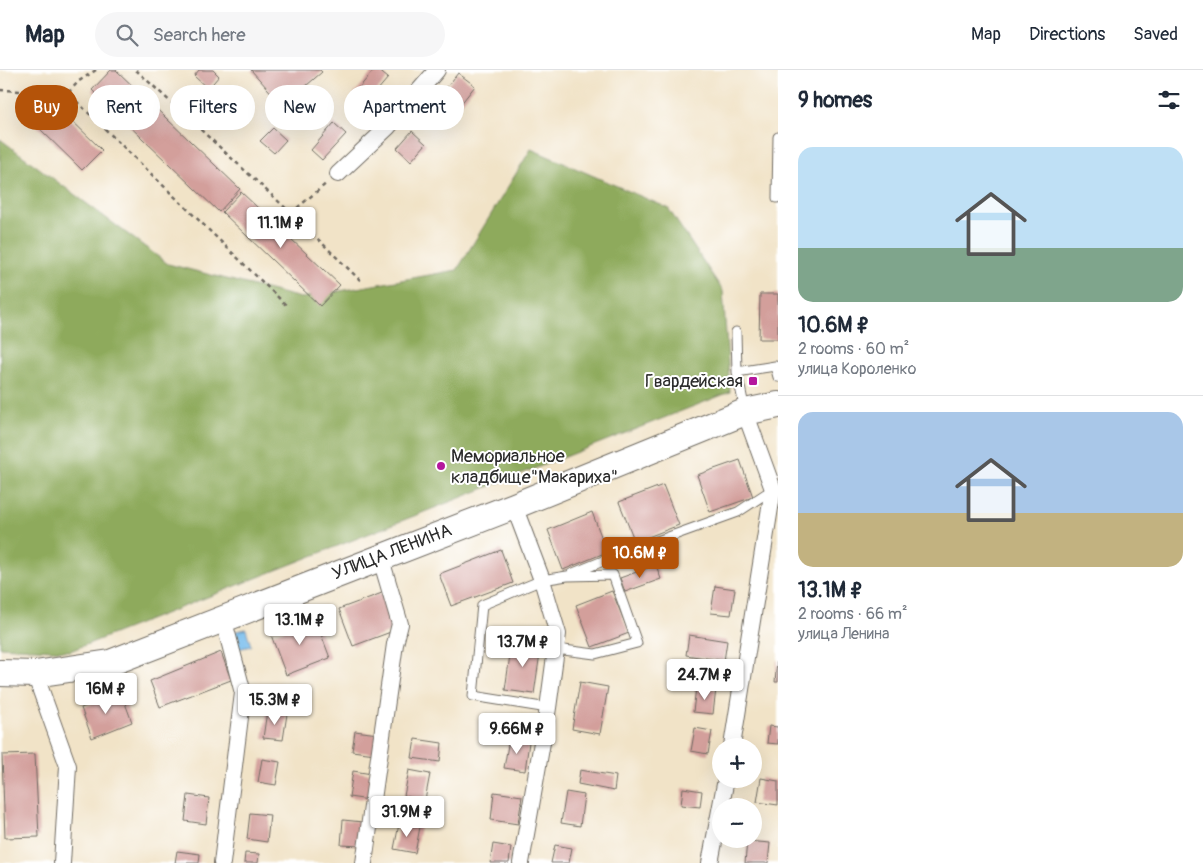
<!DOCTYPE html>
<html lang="en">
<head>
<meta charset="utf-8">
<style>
	body { margin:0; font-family:Pangolin,sans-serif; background:#f6f6f7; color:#1f2937; height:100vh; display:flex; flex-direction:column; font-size:19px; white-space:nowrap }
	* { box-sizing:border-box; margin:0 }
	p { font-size:16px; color:#747a83 }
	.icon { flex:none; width:28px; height:28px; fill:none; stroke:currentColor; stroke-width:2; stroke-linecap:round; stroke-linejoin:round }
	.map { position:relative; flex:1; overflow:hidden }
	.sheet { display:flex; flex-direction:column; background:#fff; width:425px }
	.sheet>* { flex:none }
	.top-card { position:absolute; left:15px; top:15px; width:475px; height:45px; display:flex; gap:10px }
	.buttons { position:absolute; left:712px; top:668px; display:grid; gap:10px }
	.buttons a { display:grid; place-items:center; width:50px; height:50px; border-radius:50%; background:#fff; box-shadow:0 5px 20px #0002; font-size:25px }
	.price { position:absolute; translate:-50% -42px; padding:0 11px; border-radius:5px; background:#fff; color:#222; font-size:16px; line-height:32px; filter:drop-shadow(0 1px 2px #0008) }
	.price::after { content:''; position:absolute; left:50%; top:30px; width:15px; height:11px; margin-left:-8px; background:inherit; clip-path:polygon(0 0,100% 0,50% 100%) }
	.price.on { background:#b45309; color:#fff }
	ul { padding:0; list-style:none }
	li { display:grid; align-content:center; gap:10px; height:265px; padding:0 20px }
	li+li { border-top:1px solid #e0e1e3 }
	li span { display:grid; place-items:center; height:155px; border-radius:15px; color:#555 }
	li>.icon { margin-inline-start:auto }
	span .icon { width:90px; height:90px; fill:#fffc; stroke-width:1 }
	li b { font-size:21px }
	h2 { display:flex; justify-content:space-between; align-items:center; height:60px; padding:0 20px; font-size:21px }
	.tag { padding:0 18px; border-radius:22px; background:#fff; box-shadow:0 5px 20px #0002; font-size:18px; line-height:45px }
	.tag.on { background:#b45309; color:#fff }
	header { display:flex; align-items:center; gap:30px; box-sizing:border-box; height:70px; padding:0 25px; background:#fff; border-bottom:1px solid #e0e1e3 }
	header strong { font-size:24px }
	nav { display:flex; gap:28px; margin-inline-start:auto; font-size:18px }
	.search { width:350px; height:45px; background:#f6f6f7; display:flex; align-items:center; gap:12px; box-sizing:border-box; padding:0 18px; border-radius:28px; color:#747a83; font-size:19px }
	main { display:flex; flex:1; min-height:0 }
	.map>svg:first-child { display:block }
	.forest { fill:#8eaa5c; stroke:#5c6a44 }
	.water { fill:#74bbec; stroke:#50738c }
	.building { fill:#d39f9b }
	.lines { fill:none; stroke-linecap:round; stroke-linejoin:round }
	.lane-casing { stroke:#706b62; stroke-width:11 }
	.street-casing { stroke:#706b62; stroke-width:18 }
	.primary-casing { stroke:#706b62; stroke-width:28 }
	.path { stroke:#706b62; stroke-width:2.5; stroke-dasharray:4 4; stroke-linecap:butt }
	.lane { stroke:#fff; stroke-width:9 }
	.street { stroke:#fff; stroke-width:16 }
	.primary { stroke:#fff; stroke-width:26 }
	.poi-dot { fill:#b5179e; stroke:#fff; stroke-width:2 }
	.labels { text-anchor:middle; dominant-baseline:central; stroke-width:4; stroke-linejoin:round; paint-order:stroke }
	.poi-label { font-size:18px; fill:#2b2b2b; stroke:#fff; text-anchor:end }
	.street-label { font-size:18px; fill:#2b2b2b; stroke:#fff }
</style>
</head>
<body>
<header>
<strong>Map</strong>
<div class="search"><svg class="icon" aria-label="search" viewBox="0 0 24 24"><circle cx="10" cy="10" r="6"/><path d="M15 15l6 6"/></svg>Search here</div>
<nav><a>Map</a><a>Directions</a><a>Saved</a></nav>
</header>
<main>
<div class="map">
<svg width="778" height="793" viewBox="0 0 778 793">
	<rect width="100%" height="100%" fill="#fff"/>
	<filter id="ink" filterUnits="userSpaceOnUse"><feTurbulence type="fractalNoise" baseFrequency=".02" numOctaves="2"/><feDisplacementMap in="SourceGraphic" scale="10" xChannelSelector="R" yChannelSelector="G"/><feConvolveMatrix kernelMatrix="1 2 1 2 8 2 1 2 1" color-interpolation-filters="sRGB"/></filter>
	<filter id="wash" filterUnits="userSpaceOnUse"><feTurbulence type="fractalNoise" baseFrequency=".0096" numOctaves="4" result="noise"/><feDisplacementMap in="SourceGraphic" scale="20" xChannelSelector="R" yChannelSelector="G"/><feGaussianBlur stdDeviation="1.12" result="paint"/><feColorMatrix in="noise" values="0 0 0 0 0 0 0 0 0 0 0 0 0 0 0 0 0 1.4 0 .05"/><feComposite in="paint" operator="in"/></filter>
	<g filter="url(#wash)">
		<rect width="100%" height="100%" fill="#f1e3c7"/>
		<path class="forest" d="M0 69 168 194 301 228 457 200 531 79 668 138 723 221 730 322 70 581 0 577Z"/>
		<path class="water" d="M246 559 251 576 238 579 233 562Z"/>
		<g id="blocks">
			<path class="building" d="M111 0H116L240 119 219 142 92 20Z
				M199 0H213L219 6 208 19 194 6Z
				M251 0H320L322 2 283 36Z
				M374 0H378L388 8 365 35 353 25Z
				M458 3 475 16 456 40 443 30 449 23 445 20Z
				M57 36 102 80 82 100 37 56Z
				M334 53 346 64 322 90 311 80Z
				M273 58 286 70 274 83 260 71Z
				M412 61 426 74 411 91 397 78Z
				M241 122 340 215 320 236 222 142Z
				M760 224H778V269H759Z
				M740 390 753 427 710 442 697 405Z
				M663 415 679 455 635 472 619 432Z
				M592 442 607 482 563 500 548 460Z
				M501 480 513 513 451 536 439 504Z
				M656 495 661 509 625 522 620 508Z
				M715 516 735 519 731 545 711 543Z
				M612 521 629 563 592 577 576 535Z
				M382 523 396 560 353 576 339 539Z
				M315 548 330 588 286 605 271 565Z
				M689 565 727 571 724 591 686 585Z
				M512 571 541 576 534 624 505 620Z
				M221 582 231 610 160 637 150 611Z
				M777 591H778V612H775Z
				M580 612 608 617 600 664 572 659Z
				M696 617 716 619 713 644 693 642Z
				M121 622 132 652 92 668 81 638Z
				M267 641 287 644 283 670 263 668Z
				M769 656 778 657V674L767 673Z
				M695 658 712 661 708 684 691 681Z
				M355 661 378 664 375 684 352 681Z
				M415 669 442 673 440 692 412 688Z
				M509 669 529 672 525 701 504 698Z
				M35 684 39 767 5 768 2 685Z
				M262 689 280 692 276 715 258 712Z
				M409 700 430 704 425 730 404 726Z
				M580 700 616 706 614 721 578 714Z
				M353 701 372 704 369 730 349 727Z
				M761 708 778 711V735L757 732Z
				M683 718 702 721 700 737 681 735Z
				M494 722 522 726 518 754 491 750Z
				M566 722 584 725 580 756 561 753Z
				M188 725 209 728 206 754 185 751Z
				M250 743 270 745 267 772 247 769Z
				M343 750 363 752 361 776 341 775Z
				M399 754 420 757 415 783 394 779Z
				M747 771 770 773 768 793H745Z
				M493 774 511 777 509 793H490Z
				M555 775 572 778 569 793H551Z
				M177 781 200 784 199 793H175Z
				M245 783 259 784 258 793H244Z"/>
		</g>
	</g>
	<g filter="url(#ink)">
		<use href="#blocks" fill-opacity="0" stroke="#706b62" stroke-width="1"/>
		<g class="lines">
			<g class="lane-casing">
				<path id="lane" d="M777 128 778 67
					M736 262 737 302 745 341
					M737 302 775 296 778 307
					M571 504 613 487 738 442 773 419
					M548 638 473 626 482 535 542 510 567 506 613 505 637 573 595 584 556 579"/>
			</g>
			<g class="street-casing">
				<path id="street" d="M338 104 387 58 437 0
					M514 436 542 510 558 564 548 638 521 793
					M35 604 68 696 62 793
					M732 676 773 419 745 342
					M222 793 243 623 223 548
					M364 793 395 574 400 554 380 486
					M710 793 726 709"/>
			</g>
			<g class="primary-casing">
				<path id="primary" d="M0 603 35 604 110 593 514 436 745 342 778 335"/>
			</g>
			<path class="path" d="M96 0 79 11 68 23 286 235
				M136 0 291 143 361 211
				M0 20 68 23
				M291 143 327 113"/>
			<use href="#lane" class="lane"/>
			<use href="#street" class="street"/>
			<use href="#primary" class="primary"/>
		</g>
	</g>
	<g class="poi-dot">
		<rect x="748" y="306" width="10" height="10" rx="2.5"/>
		<circle cx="441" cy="396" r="5"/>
	</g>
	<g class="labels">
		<g class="poi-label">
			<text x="743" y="311">Гвардейская</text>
			<text x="451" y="386" text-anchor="start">Мемориальное<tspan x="451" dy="21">кладбище"Макариха"</tspan></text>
		</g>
		<g class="street-label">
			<text transform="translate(392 482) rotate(-21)">УЛИЦА ЛЕНИНА</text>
		</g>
	</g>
</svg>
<div class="buttons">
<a>+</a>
<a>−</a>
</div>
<b class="price" style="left:281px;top:179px">11.1M ₽</b>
<b class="price on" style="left:640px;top:509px">10.6M ₽</b>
<b class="price" style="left:300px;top:576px">13.1M ₽</b>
<b class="price" style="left:523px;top:598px">13.7M ₽</b>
<b class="price" style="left:705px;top:631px">24.7M ₽</b>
<b class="price" style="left:106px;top:645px">16M ₽</b>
<b class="price" style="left:275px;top:656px">15.3M ₽</b>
<b class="price" style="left:517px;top:685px">9.66M ₽</b>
<b class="price" style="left:407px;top:768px">31.9M ₽</b>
<div class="top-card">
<a class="tag on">Buy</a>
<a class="tag">Rent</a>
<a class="tag">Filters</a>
<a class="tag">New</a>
<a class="tag">Apartment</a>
</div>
</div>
<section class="sheet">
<h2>9 homes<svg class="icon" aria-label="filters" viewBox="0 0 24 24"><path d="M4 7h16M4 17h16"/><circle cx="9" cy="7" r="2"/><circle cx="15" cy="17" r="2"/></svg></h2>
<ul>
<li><span style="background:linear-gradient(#bfe0f5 65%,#7fa58c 0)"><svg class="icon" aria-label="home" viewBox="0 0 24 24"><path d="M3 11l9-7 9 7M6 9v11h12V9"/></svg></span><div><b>10.6M ₽</b><p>2 rooms · 60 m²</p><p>улица Короленко</p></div></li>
<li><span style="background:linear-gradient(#a9c7e8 65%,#c2b280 0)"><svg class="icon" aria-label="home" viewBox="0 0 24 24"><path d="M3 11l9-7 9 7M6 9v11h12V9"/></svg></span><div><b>13.1M ₽</b><p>2 rooms · 66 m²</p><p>улица Ленина</p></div></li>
</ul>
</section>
</main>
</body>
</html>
